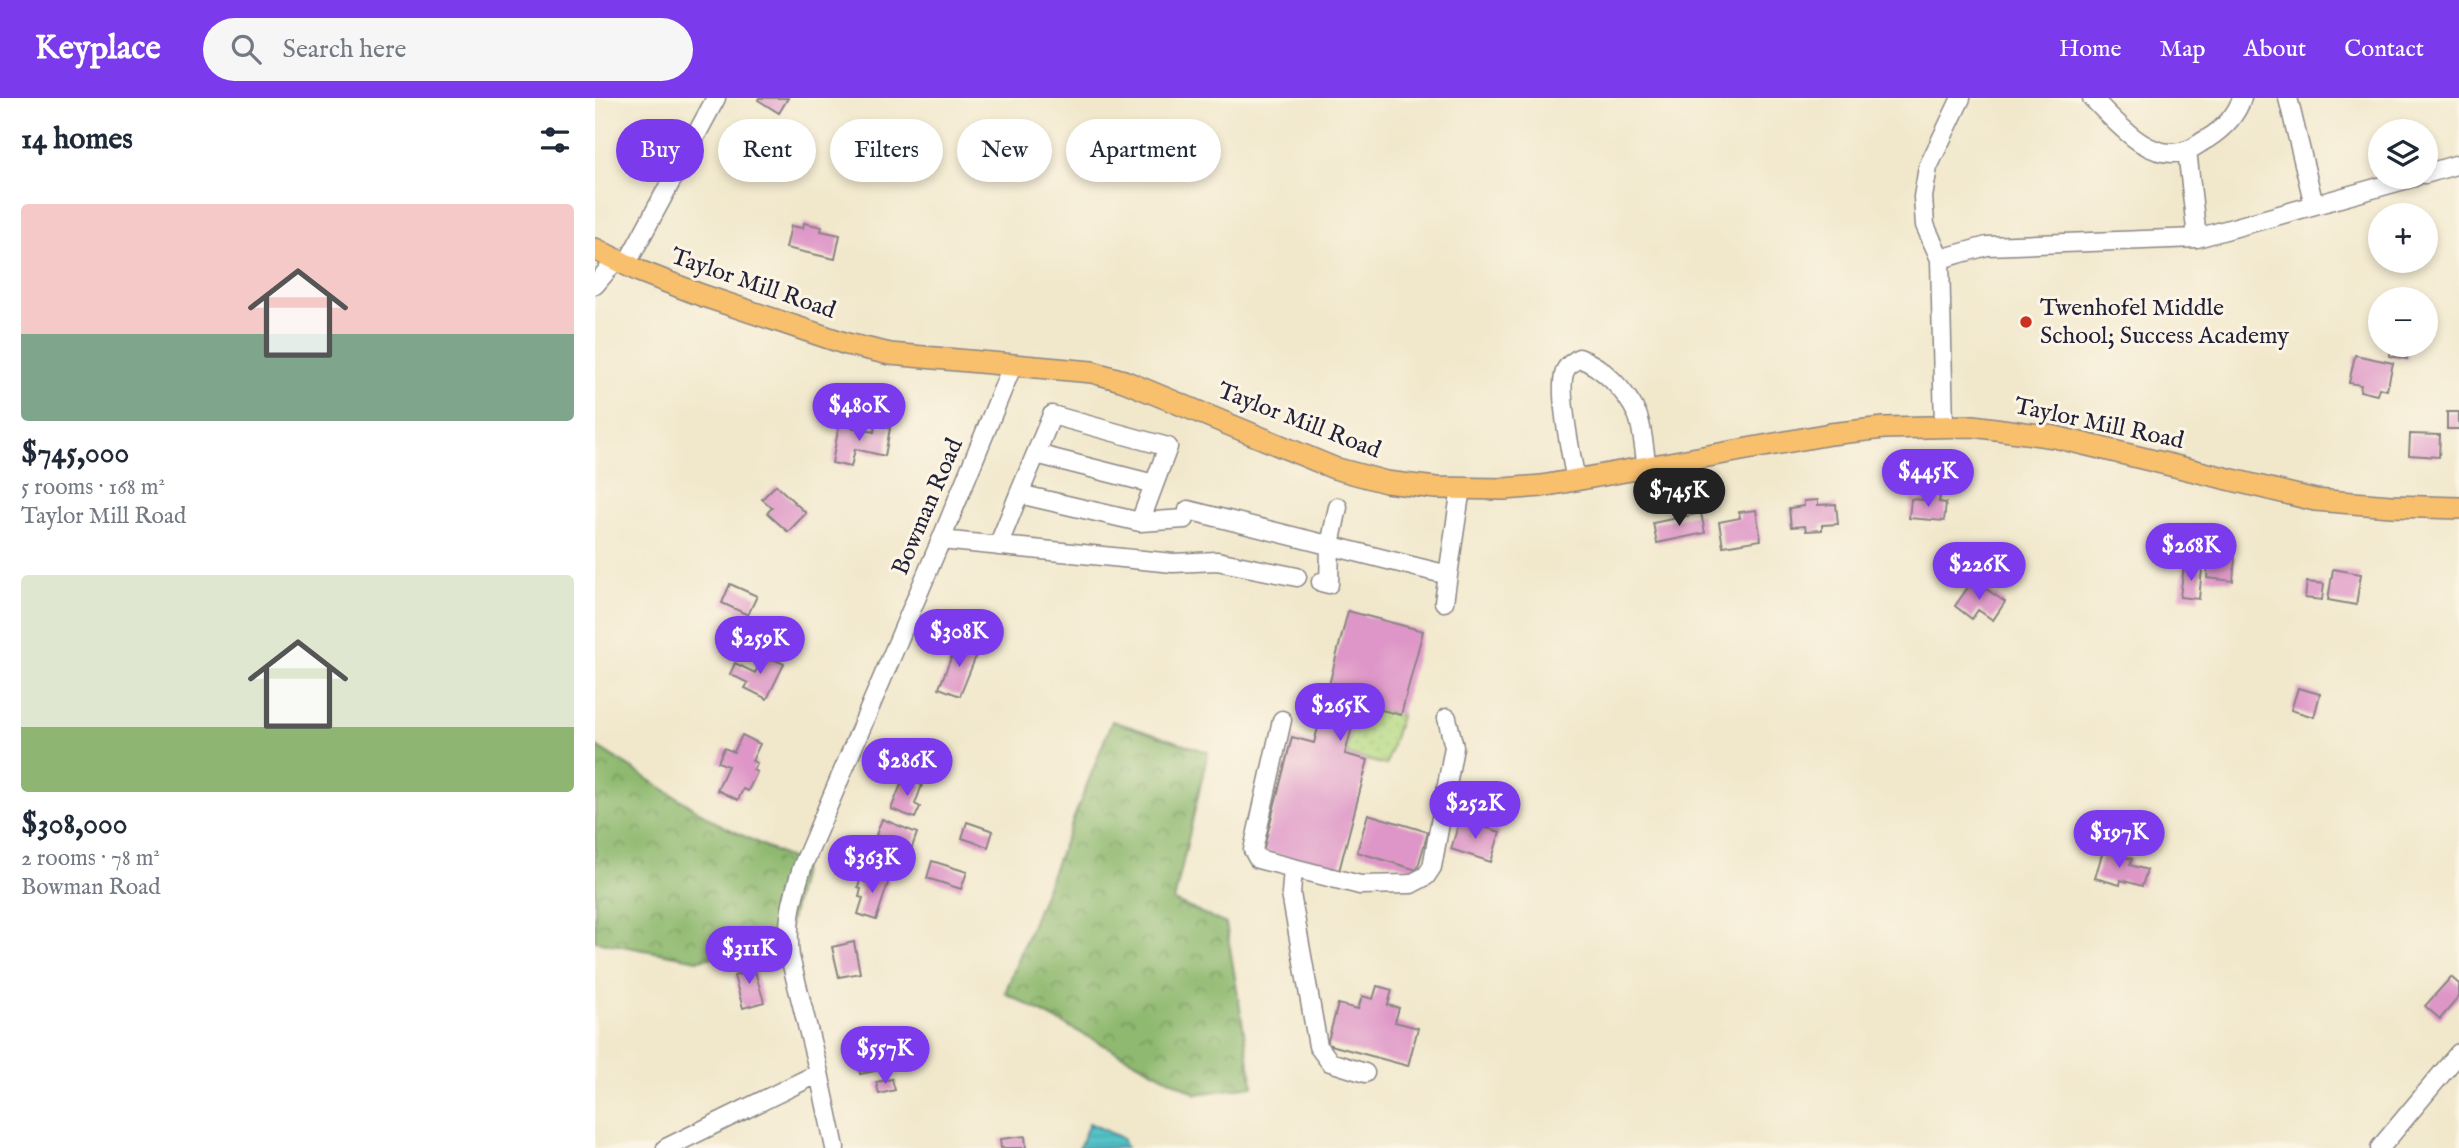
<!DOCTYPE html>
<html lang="en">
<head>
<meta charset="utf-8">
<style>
	body { margin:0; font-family:"IM FELL English",serif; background:#f6f6f7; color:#1f2937; height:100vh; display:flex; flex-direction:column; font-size:26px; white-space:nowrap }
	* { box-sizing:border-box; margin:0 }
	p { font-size:23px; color:#747a83 }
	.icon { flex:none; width:38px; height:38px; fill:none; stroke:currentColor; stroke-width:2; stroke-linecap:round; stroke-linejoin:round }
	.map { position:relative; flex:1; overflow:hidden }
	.details { display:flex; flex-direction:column; background:#fff; width:595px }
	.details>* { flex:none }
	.guide { position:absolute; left:21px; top:21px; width:665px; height:63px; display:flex; gap:14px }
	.fabs { position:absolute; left:1773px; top:21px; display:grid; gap:14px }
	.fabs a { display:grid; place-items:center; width:70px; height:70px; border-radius:50%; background:#fff; box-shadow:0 4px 10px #0003; font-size:35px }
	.price { position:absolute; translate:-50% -60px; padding:0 16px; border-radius:24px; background:#7c3aed; color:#fff; font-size:23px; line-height:46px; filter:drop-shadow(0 2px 4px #0008) }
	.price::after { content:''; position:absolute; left:50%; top:42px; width:21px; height:16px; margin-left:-10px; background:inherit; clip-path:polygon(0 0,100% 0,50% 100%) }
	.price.selected { background:#222; color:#fff }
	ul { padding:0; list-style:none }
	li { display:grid; align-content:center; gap:14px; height:371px; padding:0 21px }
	li span { display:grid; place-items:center; height:217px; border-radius:7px; color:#555 }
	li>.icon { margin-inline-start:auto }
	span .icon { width:126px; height:126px; fill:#fffc; stroke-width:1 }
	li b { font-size:30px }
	h2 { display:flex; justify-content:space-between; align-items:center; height:84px; padding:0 21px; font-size:30px }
	.tag { padding:0 24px; border-radius:32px; background:#fff; box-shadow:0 4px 10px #0003; font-size:24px; line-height:63px }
	.tag.selected { background:#7c3aed; color:#fff }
	header { display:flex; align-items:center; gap:42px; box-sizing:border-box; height:98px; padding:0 35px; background:#7c3aed; color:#fff }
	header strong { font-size:33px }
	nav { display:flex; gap:38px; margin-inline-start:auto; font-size:24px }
	.search { width:490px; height:63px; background:#f6f6f7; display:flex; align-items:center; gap:18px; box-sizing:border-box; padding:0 24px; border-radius:38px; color:#747a83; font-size:26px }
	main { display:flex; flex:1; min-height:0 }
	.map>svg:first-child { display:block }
	.grass { fill:url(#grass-dots); stroke:#6b7e5e; stroke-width:2 }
	.forest { fill:url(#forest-crowns); stroke:#586e56; stroke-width:2 }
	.water { fill:url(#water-rules); stroke:#3b7282; stroke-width:2 }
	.building { fill:#de95c7 }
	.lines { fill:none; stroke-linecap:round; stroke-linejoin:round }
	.minor-casing { stroke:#8a8584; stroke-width:21 }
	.major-casing { stroke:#8a8584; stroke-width:24 }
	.minor { stroke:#fff; stroke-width:18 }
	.major { stroke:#f8bf6c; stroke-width:21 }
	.poi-dot { fill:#c8321e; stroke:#fcf5e5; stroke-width:2.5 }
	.labels { text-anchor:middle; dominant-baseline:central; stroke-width:6; stroke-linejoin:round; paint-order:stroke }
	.street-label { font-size:24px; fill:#22223b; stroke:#fcf5e5 }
	.poi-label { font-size:24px; fill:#22223b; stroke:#fcf5e5; text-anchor:start }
</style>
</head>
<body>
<header>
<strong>Keyplace</strong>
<div class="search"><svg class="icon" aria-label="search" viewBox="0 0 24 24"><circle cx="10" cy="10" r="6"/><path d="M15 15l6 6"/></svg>Search here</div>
<nav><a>Home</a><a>Map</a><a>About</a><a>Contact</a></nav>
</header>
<main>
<section class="details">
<h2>14 homes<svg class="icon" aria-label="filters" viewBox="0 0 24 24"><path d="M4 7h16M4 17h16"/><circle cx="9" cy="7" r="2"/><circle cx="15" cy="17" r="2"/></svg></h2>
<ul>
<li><span style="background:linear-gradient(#f6c9c9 60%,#7fa58c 0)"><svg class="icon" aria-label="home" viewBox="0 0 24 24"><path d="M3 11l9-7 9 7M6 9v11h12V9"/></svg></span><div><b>$745,000</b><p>5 rooms · 168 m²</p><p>Taylor Mill Road</p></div></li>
<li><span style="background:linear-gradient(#dfe7d0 70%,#8fb573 0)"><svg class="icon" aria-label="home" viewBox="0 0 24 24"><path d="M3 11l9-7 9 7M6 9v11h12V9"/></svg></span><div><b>$308,000</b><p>2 rooms · 78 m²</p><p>Bowman Road</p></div></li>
</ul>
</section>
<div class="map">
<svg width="1864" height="1050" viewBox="0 0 1864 1050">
	<defs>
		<pattern id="grass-dots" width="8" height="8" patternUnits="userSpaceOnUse" patternTransform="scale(1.75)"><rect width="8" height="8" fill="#b4d982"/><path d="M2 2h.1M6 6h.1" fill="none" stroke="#9aba71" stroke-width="1.8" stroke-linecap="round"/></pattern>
		<pattern id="forest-crowns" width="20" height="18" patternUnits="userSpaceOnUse" patternTransform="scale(1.75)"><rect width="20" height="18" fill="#8fb970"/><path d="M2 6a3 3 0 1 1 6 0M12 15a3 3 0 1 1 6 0" fill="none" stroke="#74965d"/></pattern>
		<pattern id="water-rules" width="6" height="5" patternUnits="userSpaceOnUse" patternTransform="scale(1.75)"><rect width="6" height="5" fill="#54c2c8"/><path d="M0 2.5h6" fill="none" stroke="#49a6ad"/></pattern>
	</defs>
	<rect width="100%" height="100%" fill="#fcf5e5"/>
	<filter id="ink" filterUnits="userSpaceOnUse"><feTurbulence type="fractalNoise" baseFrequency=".0143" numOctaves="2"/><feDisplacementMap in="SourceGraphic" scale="14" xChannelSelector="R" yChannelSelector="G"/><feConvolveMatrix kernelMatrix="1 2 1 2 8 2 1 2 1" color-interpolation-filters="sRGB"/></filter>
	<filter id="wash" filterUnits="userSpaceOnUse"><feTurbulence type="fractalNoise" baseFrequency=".00686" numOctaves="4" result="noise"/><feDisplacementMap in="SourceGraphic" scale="28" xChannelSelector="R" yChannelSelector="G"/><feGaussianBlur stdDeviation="1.57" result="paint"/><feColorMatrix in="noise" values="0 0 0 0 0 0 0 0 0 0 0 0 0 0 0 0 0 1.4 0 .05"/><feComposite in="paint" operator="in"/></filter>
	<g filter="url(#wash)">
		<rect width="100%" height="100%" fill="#f1e8cc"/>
		<path class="grass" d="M763 606 806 617 791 667 750 656Z"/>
		<path class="forest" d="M517 623 613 654 579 803 631 826 658 988 602 996 410 895Z
			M0 647 122 725 208 767 193 835 154 853 103 862 0 843Z"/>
		<path class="water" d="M494 1025 527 1040 531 1050H484Z"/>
		<g id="blocks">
			<path class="building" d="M164 0H193L184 15 163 2Z
				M209 125 227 129 226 133 245 137 240 161 191 150 196 128 208 130Z
				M1796 247H1815L1812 261 1795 258Z
				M1760 257 1798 265 1792 292 1784 290 1782 297 1765 293 1766 287 1754 285Z
				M1852 314H1864V331H1852Z
				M244 327 279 334 280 327 295 330 290 358 260 351 256 369 237 365Z
				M1815 336 1845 337 1844 359 1814 357Z
				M181 387 211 415 193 434 172 415 177 410 167 401Z
				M1329 396 1345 398 1344 404 1351 405 1349 423 1314 420 1316 401 1328 402Z
				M1223 402V407L1241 406 1243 426 1227 427V432L1211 433 1210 428 1196 429 1194 410 1209 408V403Z
				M1161 412 1166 442 1128 448 1124 424 1145 420 1144 414Z
				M1106 415 1110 435 1062 445 1058 425Z
				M1614 453 1626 454 1625 459 1640 460 1638 483 1612 480Z
				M1589 468 1607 471 1604 501 1585 499Z
				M1738 471 1766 476 1761 507 1733 502Z
				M1378 482 1410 504 1398 522 1383 512 1377 521 1360 508Z
				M1712 484 1729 486 1727 502 1710 500Z
				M135 486 162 498 153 517 127 505Z
				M753 513 828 533 806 617 763 606 750 656 773 662 744 773 668 753 697 639 719 645Z
				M362 545 383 553 365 598 344 590Z
				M169 557 189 566 172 601 150 590 153 585 135 576 140 565 160 575Z
				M1703 590 1725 596 1719 619 1696 612Z
				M147 637 165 646 157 663 162 665 158 672 162 674 153 693 148 691 143 702 122 692 133 668 123 664 129 650 139 654Z
				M309 679 327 687 320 706 325 709 320 720 296 711Z
				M773 716 833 734 822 772 762 754Z
				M287 721 322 735 314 758 284 746 286 739 281 737Z
				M865 721 905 734 896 764 856 751Z
				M372 724 398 733 393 749 367 740Z
				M1508 753 1537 761 1535 767 1552 772 1547 788 1526 782 1525 787 1500 780Z
				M337 763 372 774 366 791 332 780Z
				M273 775 294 782 281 822 263 816 268 800 264 799 266 791 263 790 265 782 270 784Z
				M259 844 265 875 244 879 237 849Z
				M157 863 169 904 148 910 139 878 145 876 143 868Z
				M1856 879 1864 886V899L1845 921 1830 908Z
				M782 888 797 892 793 907 804 910 800 924 823 930 813 968 732 946 743 906 763 911 767 898 778 901Z
				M283 944 285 953 291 952 295 970 265 976 263 964 258 965 255 949Z
				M297 981 300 992 284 996 281 984Z
				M430 1038 431 1050H406L405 1041Z"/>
		</g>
	</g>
	<g filter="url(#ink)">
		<use href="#blocks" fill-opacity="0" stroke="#8a8584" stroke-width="2"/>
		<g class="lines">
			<g class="minor-casing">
				<path id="minor" d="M1497 0C1521 23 1554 67 1593 52 1599 50 1606 44 1612 41 1628 31 1641 18 1647 0
					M1693 0 1719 107
					M1592 52 1602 140
					M1830 76 1864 66
					M1345 161 1392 148 1602 140 1820 79
					M31 167 121 0
					M0 187 21 162
					M1349 328 1345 161 1330 127 1328 99 1333 69 1366 0
					M441 356 559 386
					M981 383C977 361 961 287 971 271 974 266 980 263 984 260 1007 268 1031 293 1042 316 1048 329 1049 354 1052 369
					M424 396 457 317 573 349 545 424
					M593 412 853 477
					M346 442 578 465 622 463 702 479
					M403 448 424 396 545 424 590 421
					M726 484 734 486 735 447 743 409
					M849 504 866 390
					M687 622 658 752 663 761 765 787 816 786 831 778 837 769 859 649 852 620
					M698 770 696 796 723 948 735 964 770 975
					M71 1050 224 975
					M240 1050 224 975 195 859C191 823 197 801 208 767L346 442 418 266
					M1785 1050 1864 955"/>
			</g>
			<g class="major-casing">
				<path id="major" d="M0 151 44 173 106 197 252 246 295 256 497 274 529 283 739 370 791 384 841 390 909 391 947 388 1235 336 1289 330 1378 328 1460 339 1720 402 1796 408 1864 410"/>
			</g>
			<use href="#minor" class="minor"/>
			<use href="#major" class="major"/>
		</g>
	</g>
	<circle class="poi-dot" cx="1431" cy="224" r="7"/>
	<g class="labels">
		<g class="street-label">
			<text transform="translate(158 186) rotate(19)">Taylor Mill Road</text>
			<text transform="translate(704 323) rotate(21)">Taylor Mill Road</text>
			<text transform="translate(1504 326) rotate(12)">Taylor Mill Road</text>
			<text transform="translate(333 409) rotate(-67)">Bowman Road</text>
		</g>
		<g class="poi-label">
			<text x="1445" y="210">Twenhofel Middle<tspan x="1445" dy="28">School; Success Academy</tspan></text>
		</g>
	</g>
</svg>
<div class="fabs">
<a><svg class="icon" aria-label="layers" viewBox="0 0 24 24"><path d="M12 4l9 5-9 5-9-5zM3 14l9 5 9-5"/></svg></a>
<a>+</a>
<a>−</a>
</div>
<b class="price" style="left:264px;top:345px">$480K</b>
<b class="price" style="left:1333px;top:411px">$445K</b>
<b class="price selected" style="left:1084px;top:430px">$745K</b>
<b class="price" style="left:1596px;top:485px">$268K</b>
<b class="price" style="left:1384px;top:504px">$226K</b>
<b class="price" style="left:364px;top:571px">$308K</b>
<b class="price" style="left:165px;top:578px">$259K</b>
<b class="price" style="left:745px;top:645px">$265K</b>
<b class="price" style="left:312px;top:700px">$286K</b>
<b class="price" style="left:880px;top:743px">$252K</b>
<b class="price" style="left:1524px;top:772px">$197K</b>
<b class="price" style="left:277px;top:797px">$363K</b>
<b class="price" style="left:154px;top:888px">$311K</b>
<b class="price" style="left:290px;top:988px">$557K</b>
<div class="guide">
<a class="tag selected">Buy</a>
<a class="tag">Rent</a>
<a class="tag">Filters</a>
<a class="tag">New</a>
<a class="tag">Apartment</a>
</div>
</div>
</main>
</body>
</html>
